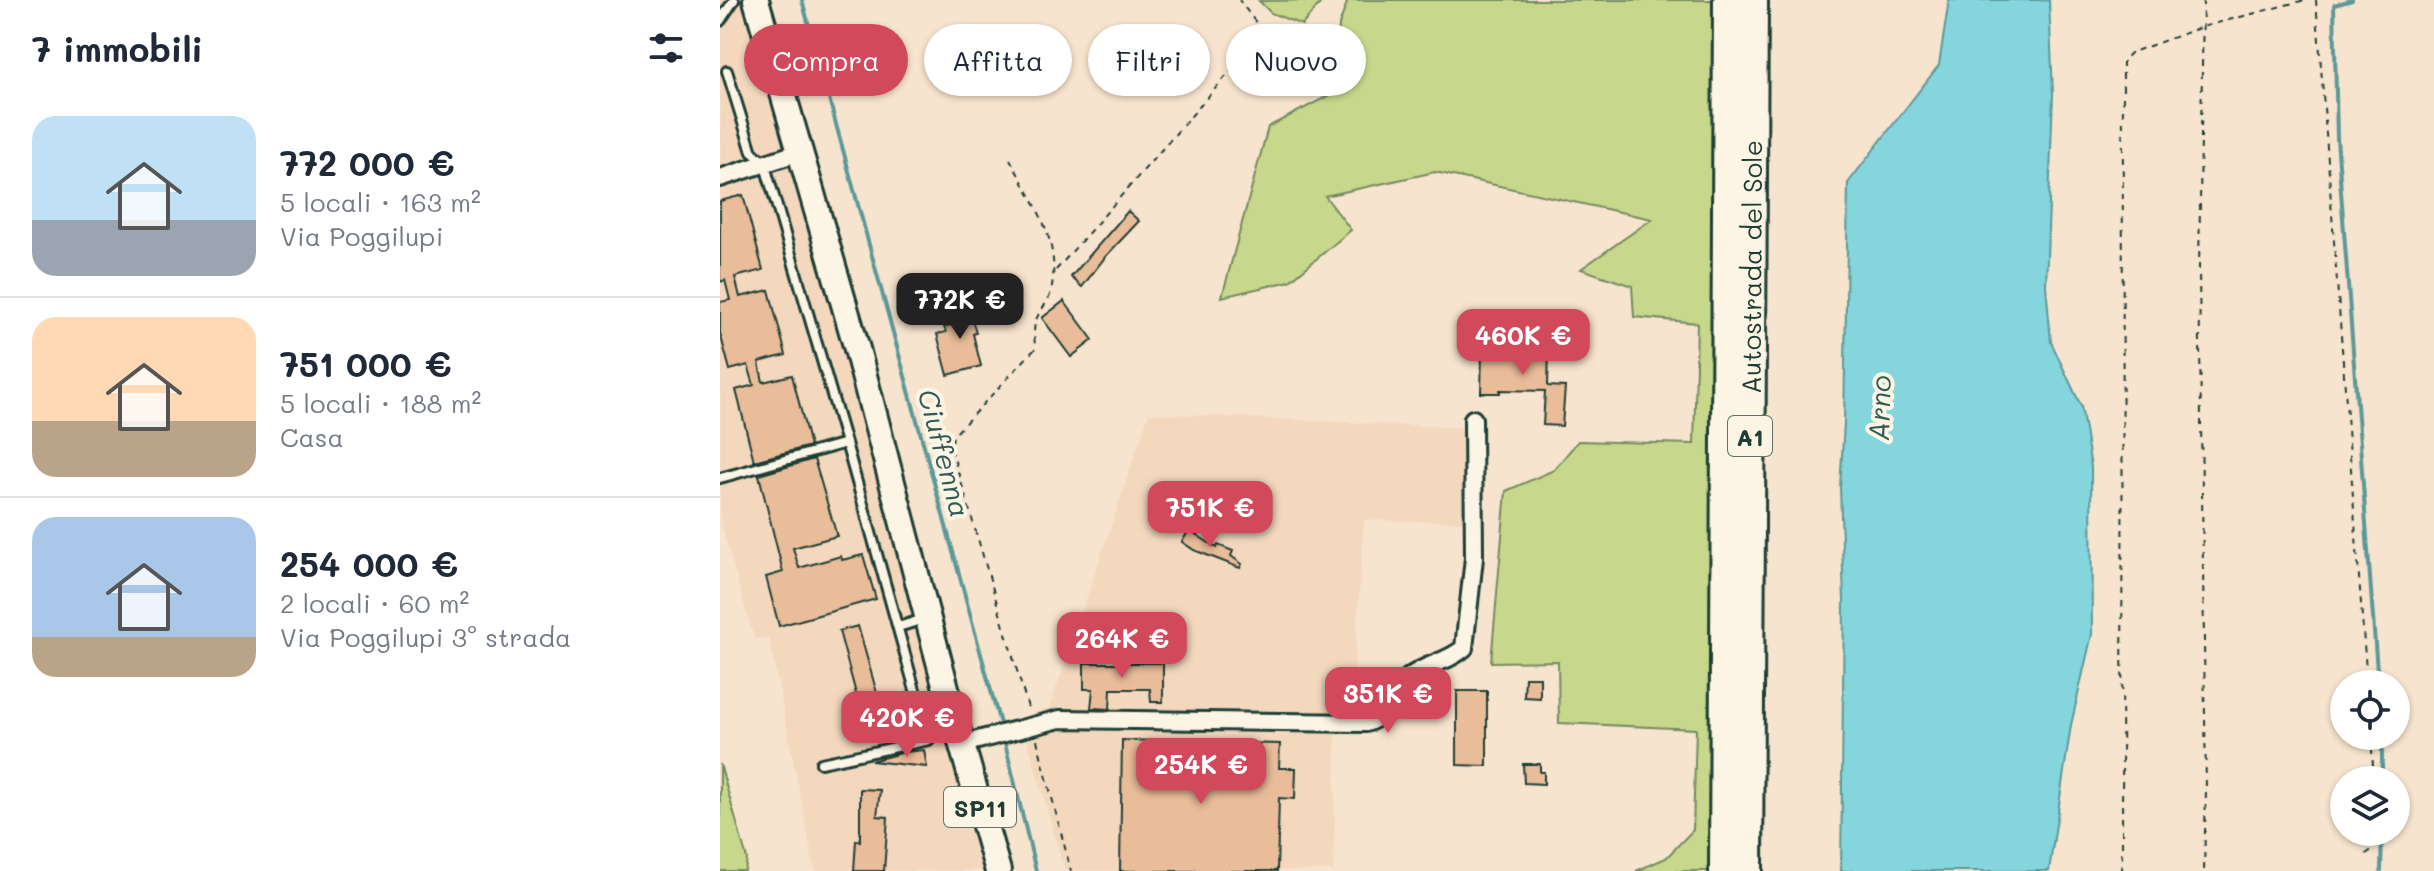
<!DOCTYPE html>
<html lang="it">
<head>
<meta charset="utf-8">
<style>
	body { margin:0; font-family:Mali,sans-serif; background:#f6f6f7; color:#1f2937; height:100vh; display:flex; flex-direction:column; font-size:30px; white-space:nowrap }
	* { box-sizing:border-box; margin:0 }
	p { font-size:26px; color:#747a83 }
	.icon { flex:none; width:44px; height:44px; fill:none; stroke:currentColor; stroke-width:2; stroke-linecap:round; stroke-linejoin:round }
	.map { position:relative; flex:1; overflow:hidden }
	.panel { display:flex; flex-direction:column; background:#fff; width:720px }
	.panel>* { flex:none }
	.banner { position:absolute; left:24px; top:24px; width:760px; height:72px; display:flex; gap:16px }
	.controls { position:absolute; left:1610px; top:670px; display:grid; gap:16px }
	.controls a { display:grid; place-items:center; width:80px; height:80px; border-radius:50%; background:#fff; box-shadow:0 2px 6px #0004; font-size:40px }
	.price { position:absolute; translate:-50% -68px; padding:0 18px; border-radius:16px; background:#d1495b; color:#fff; font-size:26px; line-height:52px; filter:drop-shadow(0 2px 4px #0008) }
	.price::after { content:''; position:absolute; left:50%; top:48px; width:24px; height:18px; margin-left:-12px; background:inherit; clip-path:polygon(0 0,100% 0,50% 100%) }
	.price.active { background:#222; color:#fff }
	ul { padding:0; list-style:none }
	li { display:flex; align-items:center; gap:24px; height:200px; padding:0 32px }
	li+li { border-top:2px solid #e0e1e3 }
	li span { display:grid; place-items:center; flex:none; width:224px; height:160px; border-radius:24px; color:#555 }
	li>.icon { margin-inline-start:auto }
	span .icon { width:96px; height:96px; fill:#fffc; stroke-width:1 }
	li b { font-size:34px }
	h2 { display:flex; justify-content:space-between; align-items:center; height:96px; padding:0 32px; font-size:34px }
	.pill { padding:0 28px; border-radius:36px; background:#fff; box-shadow:0 2px 6px #0004; font-size:28px; line-height:72px }
	.pill.active { background:#d1495b; color:#fff }
	main { display:flex; flex:1; min-height:0 }
	.map>svg:first-child { display:block }
	.built { fill:#f3d8be }
	.green { fill:#c7d78b; stroke:#738a60; stroke-width:2 }
	.water { fill:#84d5dc; stroke:#5c9899; stroke-width:2 }
	.lines { fill:none; stroke-linecap:round; stroke-linejoin:round }
	.stream { stroke:#5c9899; stroke-width:4 }
	.building { fill:#eabd9a; stroke:#1f3d34; stroke-width:2 }
	.lane-casing { stroke:#1f3d34; stroke-width:14 }
	.street-casing { stroke:#1f3d34; stroke-width:22 }
	.primary-casing { stroke:#1f3d34; stroke-width:30 }
	.highway-casing { stroke:#1f3d34; stroke-width:34 }
	.path { stroke:#1f3d34; stroke-width:2; stroke-dasharray:6 6; stroke-linecap:butt }
	.lane { stroke:#fcf5e5; stroke-width:8 }
	.street { stroke:#fcf5e5; stroke-width:16 }
	.primary { stroke:#fcf5e5; stroke-width:24 }
	.highway { stroke:#fcf5e5; stroke-width:28 }
	.labels { text-anchor:middle; dominant-baseline:central; stroke-width:8; stroke-linejoin:round; paint-order:stroke }
	.shield { fill:#fcf5e5; stroke:#617469; stroke-width:2 }
	.shield-label { font-size:24px; font-weight:bold; fill:#1f3d34 }
	.street-label { font-size:26px; fill:#1f3d34; stroke:#fcf5e5 }
	.water-label { font-size:28px; font-style:italic; fill:#335b56; stroke:#fcf5e5 }
</style>
</head>
<body>
<main>
<section class="panel">
<h2>7 immobili<svg class="icon" aria-label="filters" viewBox="0 0 24 24"><path d="M4 7h16M4 17h16"/><circle cx="9" cy="7" r="2"/><circle cx="15" cy="17" r="2"/></svg></h2>
<ul>
<li><span style="background:linear-gradient(#bfe0f5 65%,#9aa5b1 0)"><svg class="icon" aria-label="home" viewBox="0 0 24 24"><path d="M3 11l9-7 9 7M6 9v11h12V9"/></svg></span><div><b>772 000 €</b><p>5 locali · 163 m²</p><p>Via Poggilupi</p></div></li>
<li><span style="background:linear-gradient(#ffd9b3 65%,#b9a48a 0)"><svg class="icon" aria-label="home" viewBox="0 0 24 24"><path d="M3 11l9-7 9 7M6 9v11h12V9"/></svg></span><div><b>751 000 €</b><p>5 locali · 188 m²</p><p>Casa</p></div></li>
<li><span style="background:linear-gradient(#a9c7e8 75%,#b9a48a 0)"><svg class="icon" aria-label="home" viewBox="0 0 24 24"><path d="M3 11l9-7 9 7M6 9v11h12V9"/></svg></span><div><b>254 000 €</b><p>2 locali · 60 m²</p><p>Via Poggilupi 3° strada</p></div></li>
</ul>
</section>
<div class="map">
<svg width="1714" height="871" viewBox="0 0 1714 871">
	<rect width="100%" height="100%" fill="#f7e4ce"/>
	<filter id="ink" filterUnits="userSpaceOnUse"><feTurbulence type="fractalNoise" baseFrequency=".0125" numOctaves="2"/><feDisplacementMap in="SourceGraphic" scale="16" xChannelSelector="R" yChannelSelector="G"/><feConvolveMatrix kernelMatrix="1 2 1 2 8 2 1 2 1" color-interpolation-filters="sRGB"/></filter>
	<g filter="url(#ink)">
		<path class="built" d="M0 0H26L267 871H95L49 638 34 639 0 520Z
			M429 413 748 428 749 522 644 520 630 730 616 731 614 871H345L301 719 330 707Z"/>
		<path class="green" d="M603 0 582 25 551 13 539 1Z
			M628 0H995L989 871H916L946 858 973 830 976 729 839 723 838 661 771 662 786 491 834 470 858 441 974 444 977 323 914 317 912 286 861 269 932 219 715 172 605 196 631 230 570 281 502 297 548 127 616 92 619 25Z
			M0 764 27 859 25 871H0Z"/>
		<path class="water" d="M1229 0H1329L1333 94 1326 285 1331 342 1361 406 1371 467 1372 634 1351 725 1329 871H1121L1124 601 1120 487 1124 423 1128 183 1219 65Z"/>
		<g class="lines">
			<path class="stream" d="M82 0 282 731
				M1632 0 1614 5 1617 138 1658 684
				M1662 736V780
				M284 739 316 871
				M1661 871 1662 832"/>
		</g>
		<path class="building" d="M23 195 43 270 15 277 20 297 49 290 66 355 39 362 43 382 72 375 90 446 34 461 16 390 34 385 28 365 10 370 0 333V302L10 300 5 280 0 282V201Z
			M408 211 419 221 386 256 362 287 351 277Z
			M246 299 256 333 253 334 261 366 228 375 217 334 226 332 224 327 236 323 230 304Z
			M344 301 373 340 351 357 322 318Z
			M770 347 829 348 828 386 845 387 842 426 823 425 825 391 780 390V393H761L762 350H770Z
			M94 459 117 536 73 548 79 568 121 556 122 560 143 555 156 599 59 626 46 577 63 572 39 475Z
			M469 530 497 548 498 545 513 551 511 556 522 564 520 568 474 550 462 542Z
			M138 626 162 711 142 716 119 631Z
			M364 663H443V702H431L430 689H391L390 709 371 708 373 689H364Z
			M805 677H820V698L804 697Z
			M737 691H767V766L737 765Z
			M402 740 560 744 559 768H576L575 799 559 798 557 871H400Z
			M204 750 207 767 151 761 185 752Z
			M803 764H820V772H824V784L804 783Z
			M140 789 160 790 157 816 168 817 164 871H134L136 840 140 841Z"/>
		<g class="lines">
			<g class="lane-casing">
				<path id="lane" d="M0 21 14 0
					M7 71 32 152 44 162 126 443 209 740 101 763
					M0 478 126 443
					M178 627 204 619"/>
			</g>
			<g class="street-casing">
				<path id="street" d="M0 178 80 152
					M242 744 340 719 646 723C668 717 673 692 688 678 704 664 727 663 744 648L754 558 753 419"/>
			</g>
			<g class="primary-casing">
				<path id="primary" d="M36 0 137 349 231 707 278 871"/>
			</g>
			<g class="highway-casing">
				<g id="highway">
					<path d="M1004 871 1008 0"/>
					<path id="s1" d="M1028 871 1033 0"/>
				</g>
			</g>
			<path class="path" d="M1483 0 1479 270 1486 790 1484 871
				M1596 0 1647 684
				M290 159C313 203 342 240 331 291 329 303 317 312 315 324 313 331 315 341 315 349L233 436 231 448 309 711
				M336 270 537 41V24L519 0
				M1651 736 1654 780
				M317 740 351 871
				M1646 854 1653 849V832
				M1402 871 1403 60 1410 53 1482 27 1585 0"/>
			<use href="#lane" class="lane"/>
			<use href="#street" class="street"/>
			<use href="#primary" class="primary"/>
			<use href="#highway" class="highway"/>
		</g>
	</g>
	<g class="labels">
		<g class="shield">
			<rect x="1008" y="416" width="44" height="40" rx="6"/>
			<rect x="224" y="787" width="72" height="40" rx="6"/>
		</g>
		<g class="shield-label">
			<text x="1030" y="436">A1</text>
			<text x="260" y="807">SP11</text>
		</g>
		<g class="street-label">
			<text stroke="none"><textPath href="#s1" startOffset="604">Autostrada del Sole</textPath></text>
		</g>
		<g class="water-label">
			<text transform="translate(1159 408) rotate(-88)">Arno</text>
			<text transform="translate(225 453) rotate(75)">Ciuffenna</text>
		</g>
	</g>
</svg>
<div class="controls">
<a><svg class="icon" aria-label="locate" viewBox="0 0 24 24"><circle cx="12" cy="12" r="6"/><path d="M12 2v4M12 18v4M2 12h4M18 12h4"/></svg></a>
<a><svg class="icon" aria-label="layers" viewBox="0 0 24 24"><path d="M12 4l9 5-9 5-9-5zM3 14l9 5 9-5"/></svg></a>
</div>
<b class="price active" style="left:240px;top:341px">772K €</b>
<b class="price" style="left:803px;top:377px">460K €</b>
<b class="price" style="left:490px;top:549px">751K €</b>
<b class="price" style="left:402px;top:680px">264K €</b>
<b class="price" style="left:668px;top:735px">351K €</b>
<b class="price" style="left:187px;top:759px">420K €</b>
<b class="price" style="left:481px;top:806px">254K €</b>
<div class="banner">
<a class="pill active">Compra</a>
<a class="pill">Affitta</a>
<a class="pill">Filtri</a>
<a class="pill">Nuovo</a>
</div>
</div>
</main>
</body>
</html>
